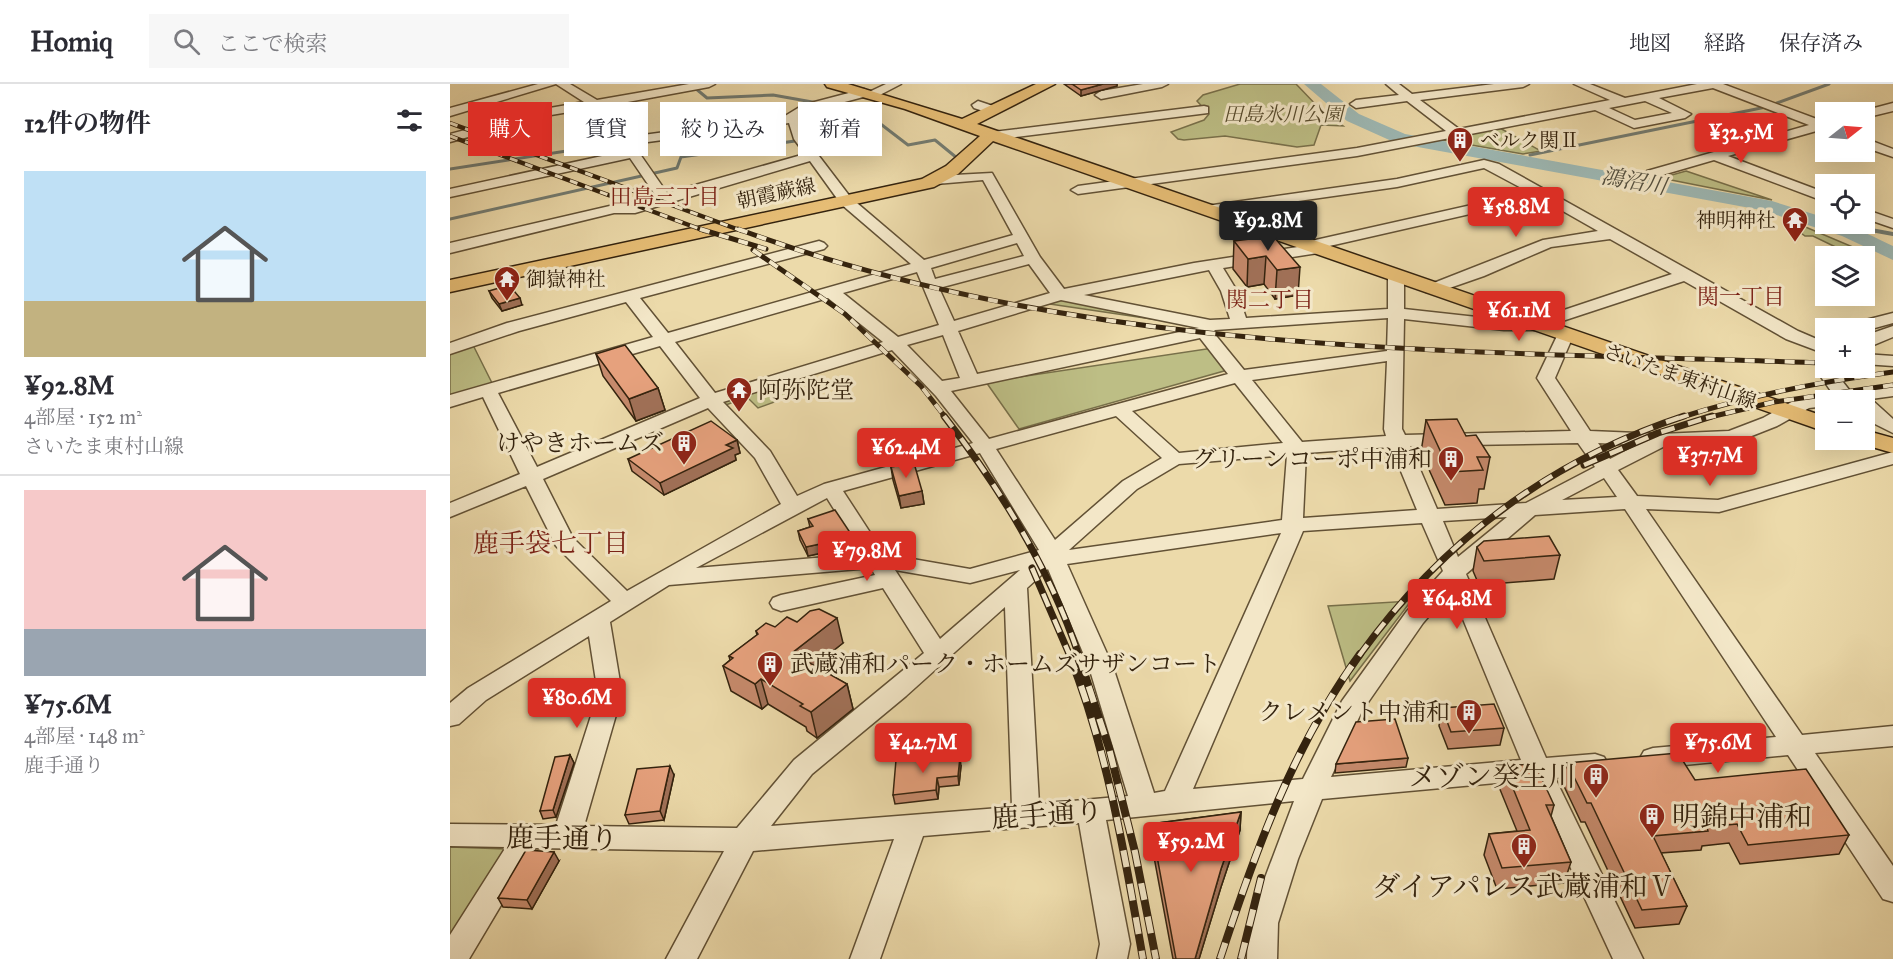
<!DOCTYPE html>
<html lang="ja">
<head>
<meta charset="utf-8">
<style>
	body { margin:0; font-family:"IM FELL Great Primer","Noto Serif JP",serif; background:#f7f7f7; color:#2b2b33; height:100vh; display:flex; flex-direction:column; font-size:22px; white-space:nowrap }
	* { box-sizing:border-box; margin:0 }
	p { font-size:20px; color:#7c7c81 }
	.icon { flex:none; width:33px; height:33px; fill:none; stroke:currentColor; stroke-width:2; stroke-linecap:round; stroke-linejoin:round }
	.map { position:relative; flex:1; overflow:hidden }
	.sheet { display:flex; flex-direction:column; background:#fff; width:450px }
	.sheet>* { flex:none }
	.guide { position:absolute; left:18px; top:18px; width:570px; height:54px; display:flex; gap:12px }
	.needle { width:39px; rotate:73deg }
	.controls { position:absolute; left:1365px; top:18px; display:grid; gap:12px }
	.controls a { display:grid; place-items:center; width:60px; height:60px; border-radius:0px; background:#fff; box-shadow:0 6px 24px #0002; font-size:30px }
	.price { position:absolute; translate:-50% -51px; padding:0 14px; border-radius:6px; background:#d93025; color:#fff; font-size:20px; line-height:39px; filter:drop-shadow(0 2px 3px #0008) }
	.price::after { content:''; position:absolute; left:50%; top:36px; width:18px; height:14px; margin-left:-9px; background:inherit; clip-path:polygon(0 0,100% 0,50% 100%) }
	.price.current { background:#222; color:#fff }
	ul { padding:0; list-style:none }
	li { display:grid; align-content:center; gap:12px; height:318px; padding:0 24px }
	li+li { border-top:2px solid #e1e1e2 }
	li span { display:grid; place-items:center; height:186px; border-radius:0px; color:#555 }
	li>.icon { margin-inline-start:auto }
	span .icon { width:108px; height:108px; fill:#fffc; stroke-width:1 }
	li b { font-size:26px }
	h2 { display:flex; justify-content:space-between; align-items:center; height:72px; padding:0 24px; font-size:26px }
	.tag { padding:0 21px; border-radius:0px; background:#fff; box-shadow:0 6px 24px #0002; font-size:21px; line-height:54px }
	.tag.current { background:#d93025; color:#fff }
	header { display:flex; align-items:center; gap:36px; box-sizing:border-box; height:84px; padding:0 30px; background:#fff; border-bottom:2px solid #e1e1e2 }
	header strong { font-size:28px }
	nav { display:flex; gap:33px; margin-inline-start:auto; font-size:21px }
	.search { width:420px; height:54px; background:#f7f7f7; display:flex; align-items:center; gap:15px; box-sizing:border-box; padding:0 21px; border-radius:0px; color:#7c7c81; font-size:22px }
	main { display:flex; flex:1; min-height:0 }
	.map>svg:first-child { display:block }
	.green { fill:#bdbe85; stroke:#78704a; stroke-width:1.5 }
	.lines { fill:none; stroke-linecap:round; stroke-linejoin:round }
	.stream-far1 { stroke:#737c72; stroke-width:3 }
	.stream { stroke:#737c72; stroke-width:4 }
	.river { fill:#9db8b4; fill-rule:evenodd }
	.minor-casing { stroke:#625135; stroke-width:3 }
	.major-casing { stroke:#34230e; stroke-width:3 }
	.minor { fill:#f3e7c8; fill-rule:evenodd }
	.major { fill:#e6bd75; fill-rule:evenodd }
	.rail-far3-casing { stroke:#34230e; stroke-width:4.5 }
	.rail-far2-casing { stroke:#34230e; stroke-width:5 }
	.rail-far1-casing { stroke:#34230e; stroke-width:7 }
	.rail-casing { stroke:#34230e; stroke-width:8 }
	.rail-far3 { stroke:#f3e7c8; stroke-width:3; stroke-dasharray:8; stroke-linecap:butt }
	.rail-far2 { stroke:#f3e7c8; stroke-width:4; stroke-dasharray:10; stroke-linecap:butt }
	.rail-far1 { stroke:#f3e7c8; stroke-width:4.5; stroke-dasharray:14; stroke-linecap:butt }
	.rail { stroke:#f3e7c8; stroke-width:6; stroke-dasharray:17; stroke-linecap:butt }
	.wall { fill:#c68a6c; stroke:#34230e; stroke-width:1.5 }
	.shaded-wall { fill:#a17158; stroke:#34230e; stroke-width:1.5 }
	.building { fill:#e6a17d; stroke:#34230e; stroke-width:1.5 }
	.labels { text-anchor:middle; dominant-baseline:central; stroke-width:6; stroke-linejoin:round; paint-order:stroke }
	.far-park-label { font-size:20px; font-style:italic; fill:#564a2c; stroke:#f3e7c8 }
	.far-poi-label { font-size:20px; fill:#34230e; stroke:#f3e7c8; text-anchor:start }
	.far-street-label { font-size:20px; fill:#34230e; stroke:#f3e7c8 }
	.far-water-label { font-size:22px; font-style:italic; fill:#545040; stroke:#f3e7c8 }
	.far-neighbourhood-label { font-size:22px; fill:#7a1f14; stroke:#f3e7c8 }
	.poi-label { font-size:24px; fill:#34230e; stroke:#f3e7c8; text-anchor:end }
	.neighbourhood-label { font-size:26px; fill:#7a1f14; stroke:#f3e7c8 }
	.near-poi-label { font-size:28px; fill:#34230e; stroke:#f3e7c8; text-anchor:end }
	.near-street-label { font-size:28px; fill:#34230e; stroke:#f3e7c8 }
</style>
</head>
<body>
<header>
<strong>Homiq</strong>
<div class="search"><svg class="icon" aria-label="search" viewBox="0 0 24 24"><circle cx="10" cy="10" r="6"/><path d="M15 15l6 6"/></svg>ここで検索</div>
<nav><a>地図</a><a>経路</a><a>保存済み</a></nav>
</header>
<main>
<section class="sheet">
<h2>12件の物件<svg class="icon" aria-label="filters" viewBox="0 0 24 24"><path d="M4 7h16M4 17h16"/><circle cx="9" cy="7" r="2"/><circle cx="15" cy="17" r="2"/></svg></h2>
<ul>
<li><span style="background:linear-gradient(#bfe0f5 70%,#c2b280 0)"><svg class="icon" aria-label="home" viewBox="0 0 24 24"><path d="M3 11l9-7 9 7M6 9v11h12V9"/></svg></span><div><b>¥92.8M</b><p>4部屋 · 152 m²</p><p>さいたま東村山線</p></div></li>
<li><span style="background:linear-gradient(#f6c9c9 75%,#9aa5b1 0)"><svg class="icon" aria-label="home" viewBox="0 0 24 24"><path d="M3 11l9-7 9 7M6 9v11h12V9"/></svg></span><div><b>¥75.6M</b><p>4部屋 · 148 m²</p><p>鹿手通り</p></div></li>
</ul>
</section>
<div class="map">
<svg width="1443" height="875" viewBox="0 0 1443 875">
	<rect width="100%" height="100%" fill="#ecdaaa"/>
	<filter id="stains"><feTurbulence type="fractalNoise" baseFrequency=".00333" numOctaves="4"/><feColorMatrix values="0 0 0 0 .2 0 0 0 0 .09 0 0 0 0 .02 0 0 0 .5 -.17"/></filter>
	<radialGradient id="worn" r=".72"><stop offset=".6" stop-color="#630" stop-opacity="0"/><stop offset="1" stop-color="#630" stop-opacity=".3"/></radialGradient>
	<path class="green" d="M790 0H846L870 25 893 42 871 41 864 61 847 63 775 52 734 56 728 55 721 48 754 36 759 30 747 17 753 11Z
		M1048 43 1091 67 1073 70 987 55Z
		M1236 87 1322 116 1211 94Z
		M1346 139 1417 169 1404 172 1363 152H1355L1339 140Z
		M610 213 722 238 593 219Z
		M22 259 42 299 0 311V266Z
		M763 264 781 285 569 345 536 298Z
		M341 294 352 308 308 324 297 313 273 322 270 317Z
		M961 517 900 597 878 522Z
		M0 763 56 765 0 856Z"/>
	<g class="lines">
		<path class="stream-far1" d="M245 4 257 14 323 11 368 19
			M385 19 415 28 458 61 485 56 507 74
			M240 50 259 68
			M1080 71 1316 23 1379 0
			M1067 77 1075 76
			M0 85 175 58
			M0 135 227 84 231 73 345 57
			M1421 146 1426 147"/>
		<path class="stream" d="M1421 146 1443 150"/>
		<path class="river" d="M854 0H871L909 30 955 50 1322 117 1376 134V140C1401 140 1420 151 1443 162V176L1392 152 1311 126 946 59 897 37Z"/>
		<g class="minor-casing">
			<path id="minor" d="M88 0H120L147 16 239 0H265L259 3 156 22 178 53 335 32 353 21 414 5 419 8 436 0H451L426 13 417 12 361 27 349 34 356 55 401 114 474 176 563 151 533 96 486 100 479 96 486 92 542 89 590 173 614 205 744 179 854 162 861 157 1079 108 1034 84 947 103 756 130 749 126 756 122 947 95 1034 76 1049 80 1348 247 1376 259V270L1336 255 1234 197 1085 246H1054L954 235 952 345 955 351 1121 347 1087 294 1107 252 1115 247 1123 252 1105 294 1140 347 1211 350 1279 347 1313 334 1347 315 1383 310 1371 293V284L1376 280V284H1388L1389 293 1400 307 1443 302V312L1421 315 1443 335V349L1423 339 1414 330V316H1376V322L1359 324 1327 342 1289 357 1215 362 1168 386 1187 412 1268 416 1443 368V380L1269 428 1196 425 1352 651 1443 642V662L1365 669 1443 782V818L1433 815 1338 671 1203 684 1194 681 1190 674 1194 667 1203 664 1326 653 1175 425 1085 431 1016 490 1096 674 1145 670 1154 673 1158 680 1154 687 1105 694 1193 875H1163L1080 696 872 715 848 775 828 839 827 875H797L798 839 844 717 656 736 680 860 677 875H647L650 860 629 739 473 752 430 875H400L444 755 303 767 247 875H216L274 767 85 764 19 875H0V851L56 763 0 762V740L106 741 148 610 139 552 36 616 9 640 0 642V619L18 604 161 517 106 462 76 402 0 433V419L70 390 33 313 0 323V311L203 253 176 218 69 247 0 270V259L57 239 369 157 374 159 377 162 374 165 190 214 218 249 461 180 391 120 360 77 185 129H164L0 169V159L164 121 179 122 206 112 180 74 0 113V105L175 67 149 28 143 24 95 32 0 58V50L94 25 134 18 106 0 0 32V24ZM339 39 344 55 355 70 217 109 183 60ZM1090 114 1148 147 1093 156 976 202 974 205 976 208H988L1034 192 1101 163 1160 155 1222 190 1084 236H1054L954 225V192L946 187 938 192V225L796 234 787 207 773 184 868 169 875 163ZM567 159 574 172 485 195 481 184ZM579 180 600 209 504 237 489 204ZM759 186 771 207 780 235 760 236 634 211ZM467 188 489 241 448 253 393 209ZM378 214 433 258 265 309 225 258ZM611 216 749 244 527 290 508 247ZM938 234 937 267 794 286 763 248 765 246ZM493 251 510 294 492 297 457 261ZM750 254 778 290 539 355 501 307ZM210 262 250 314 87 383 48 309ZM442 266 486 312 523 359 374 400 347 412 320 367 273 318ZM937 277 934 345 936 352 852 358 802 296ZM785 299 833 359 729 369 682 327ZM258 324 305 374 331 420 177 507 123 454 93 395ZM666 332 712 374 673 397 605 456 546 365ZM1128 359 1145 383 1076 419 987 425 960 362ZM1148 359 1187 361 1160 375ZM941 363 967 426 853 434 856 369ZM530 369 589 466 520 485 434 470 393 407ZM837 371 832 436 619 466 687 405 729 380ZM1154 394 1167 413 1112 416ZM377 414 412 470 246 484ZM1057 433 1008 473 993 437ZM972 439 993 487 957 527 892 617 853 695 743 705 853 447ZM831 449 715 707 704 709 663 583 617 480ZM421 484 425 491 331 511 323 514 320 519 323 524 331 527 433 504 474 569 344 676 287 744 134 742 172 610 160 538 219 501ZM598 485 639 583 678 712 589 720 577 504ZM445 486 520 499 570 486 490 555ZM1001 506 1071 676 881 693 912 627 973 539ZM555 523 562 723 321 742 362 690 456 612Z
				M693 0H718L712 3 651 15 645 11 651 7Z
				M936 0H949L962 10 1044 0H1079L1073 3 970 16 1009 45 1160 16 1124 0H1140L1175 14 1247 0H1273L1372 37 1376 36V47L1370 46 1278 72 1376 109V118L1264 76 1202 94 1197 93V87L1359 41 1263 4 1209 14 1241 30 1235 34 1184 44 1145 26 907 72 628 110 621 106 628 102 907 64 996 47 957 17 906 24 900 20 906 16 949 11ZM1195 17 1222 29 1185 36 1159 24Z
				M528 17 546 23 548 26 542 30 524 24 522 21Z
				M1443 19V27L1414 34V28H1409Z
				M754 22 758 23V29L543 56 537 52 543 48Z
				M1414 54 1443 65V73L1414 63Z
				M1414 125 1443 135V144L1414 134Z
				M1443 229V239L1414 247V244H1398L1400 240Z
				M1443 242V253L1414 265V252Z
				M1414 270 1443 272V282L1414 280Z"/>
		</g>
		<g class="major-casing">
			<path id="major" d="M375 0H398L512 35 586 0H605L527 40 1376 333V348L543 57 508 90 484 103 0 208V196L472 95 496 82 530 52 455 25 377 3Z
				M1414 346 1443 354V369L1405 358 1403 356H1414Z"/>
		</g>
		<use href="#minor" class="minor"/>
		<use href="#major" class="major"/>
		<g class="rail-far3-casing">
			<path id="rail-far3" d="M0 39 292 147
				M0 52 255 147"/>
		</g>
		<g class="rail-far2-casing">
			<path id="rail-far2" d="M250 145 316 165
				M288 145C634 274 1013 266 1376 279
				M303 166 395 230 471 302 496 334
				M1379 284 1411 285
				M1229 334C1299 311 1370 298 1443 288
				M1256 334 1324 318 1443 301"/>
		</g>
		<g class="rail-far1-casing">
			<path id="rail-far1" d="M494 332C550 404 600 485 629 572
				M1134 381 1208 349 1262 332
				M582 484 620 572
				M909 572C992 457 1098 377 1234 332"/>
		</g>
		<g class="rail-casing">
			<path id="rail" d="M619 570C658 667 675 773 693 875
				M628 570 659 664 685 768 706 875
				M770 875C805 768 843 662 910 570
				M791 875 811 794"/>
		</g>
		<use href="#rail-far3" class="rail-far3"/>
		<use href="#rail-far2" class="rail-far2"/>
		<use href="#rail-far1" class="rail-far1"/>
		<use href="#rail" class="rail"/>
	</g>
	<path class="wall" d="M614 0H667V2L631 12Z
		M823 152 848 211 825 215 814 200 797 203 783 185 784 157Z
		M39 207 72 221 52 227 42 214Z
		M146 270 208 304 215 326 186 337 153 292Z
		M976 336 1016 352 1040 373 1034 405H1029L1027 419 995 421 971 368Z
		M287 356 290 369 285 371 286 376 214 411 182 387 178 375Z
		M441 383 472 407 474 420 451 424 443 396Z
		M358 435 405 462 358 472 350 456 348 447 360 443Z
		M1027 463 1110 471 1104 495 1029 501 1023 487Z
		M325 543 393 559 364 582 397 600 403 625 367 654 357 647 356 643 318 620 312 625 281 607 273 582 280 576 279 572 307 551 306 547Z
		M992 624 1054 644 1050 661 998 665 989 642Z
		M120 671 124 679 106 733 93 735 90 727Z
		M958 674 956 683 885 689 886 680Z
		M1117 679 1245 696 1399 751 1389 770 1290 780 1279 759 1252 762 1251 766 1211 769 1237 822 1229 840 1185 844 1135 738H1131L1112 698Z
		M511 682 509 701 489 703 488 715 445 720 443 711Z
		M1054 682 1104 721 1101 732 1121 778 1114 799 1047 805 1034 771 1039 750 1067 747 1049 703Z
		M224 691 214 736 179 740 175 731Z
		M791 728 790 746 771 803 749 875H723L701 757V740Z
		M109 777 82 825 53 823 48 814Z"/>
	<path class="shaded-wall" d="M653 0H667V2L631 12V6Z
		M816 172 814 200 797 203 798 175Z
		M850 183 848 211 825 215 827 186Z
		M70 214 72 221 52 227 49 220Z
		M208 304 215 326 186 337 179 315Z
		M287 356 290 369 285 371 286 376 214 411 210 399 276 361Z
		M472 407 474 420 451 424 449 412Z
		M403 453 405 462 358 472 356 463Z
		M387 534 393 559 349 594 342 569Z
		M311 595 318 620 312 625 305 600Z
		M397 600 403 625 367 654 361 628Z
		M120 671 124 679 106 733 103 726Z
		M510 673 511 682 509 701 508 692Z
		M220 682 224 691 214 736 210 727Z
		M487 694 489 703 488 715 486 706Z
		M791 728 790 746 771 803 749 875H745L771 785Z
		M104 768 109 777 82 825 77 816Z"/>
	<path class="building" d="M622 0H653L631 6Z
		M823 152 850 183 827 186 816 172 798 175 784 157Z
		M59 201 70 214 49 220 39 207Z
		M175 261 208 304 179 315 146 270Z
		M1007 335 1016 352 1026 351 1040 373H1027L1033 386 1000 388 976 336Z
		M261 337 287 356 276 361 283 364 210 399 178 375Z
		M464 379 472 407 449 412 441 383Z
		M385 426 403 453 356 463 348 447 363 442 358 435Z
		M1099 452 1110 471 1034 477 1027 463 1034 457Z
		M369 525 387 534 342 569 397 600 361 628 350 622 353 620 311 595 305 600 273 582 283 574 279 572 308 550 306 547 316 539 325 543 337 533 347 538 360 527Z
		M1044 620 1054 644 1001 648 992 624Z
		M945 635 958 674 886 680 906 638Z
		M1228 669 1245 696 1356 685 1399 751 1298 761 1287 740 1257 743 1258 747 1203 752 1237 822 1192 826 1141 719H1137L1117 679Z
		M120 671 103 726 90 727 105 673Z
		M510 673 508 692 487 694 486 706 443 711 446 676Z
		M1085 680 1104 721H1096L1121 778 1052 784 1039 750 1080 746 1054 682Z
		M220 682 210 727 175 731 187 685Z
		M791 728 771 785 745 875H726L701 740Z
		M76 766 104 768 77 816 48 814Z"/>
	<defs>
		<g id="building-pin" transform="scale(1.35)"><path d="M0 17L-7.5 6A9.5 9.5 0 1 1 7.5 6Z" fill="#8f2418" stroke="#f3e7c8"/><path d="M-4-6H4V6H1V3H-1V6H-4ZM-2.5-4.3h1.7v1.8h-1.7ZM.8-4.3h1.7v1.8H.8ZM-2.5-1h1.7V.8h-1.7ZM.8-1h1.7V.8H.8Z" fill="#fff"/></g>
		<g id="temple-pin" transform="scale(1.35)"><path d="M0 17L-7.5 6A9.5 9.5 0 1 1 7.5 6Z" fill="#8f2418" stroke="#f3e7c8"/><path d="M0-6L5-2H3V0L6.5 2.5H4V6H1.5V3h-3V6H-4V2.5H-6.5L-3 0V-2H-5Z" fill="#fff"/></g>
	</defs>
	<g fill-rule="evenodd">
		<use href="#building-pin" x="1010" y="56"/>
		<use href="#temple-pin" x="1345" y="136"/>
		<use href="#temple-pin" x="57" y="195"/>
		<use href="#temple-pin" x="289" y="306"/>
		<use href="#building-pin" x="234" y="359"/>
		<use href="#building-pin" x="1001" y="375"/>
		<use href="#building-pin" x="320" y="580"/>
		<use href="#building-pin" x="1019" y="628"/>
		<use href="#building-pin" x="1146" y="692"/>
		<use href="#building-pin" x="1202" y="732"/>
		<use href="#building-pin" x="1074" y="762"/>
	</g>
	<g class="labels">
		<g class="far-park-label">
			<text x="833" y="30">田島氷川公園</text>
		</g>
		<g class="far-poi-label">
			<text x="1030" y="56">ベルク関Ⅱ</text>
			<text x="1326" y="136" text-anchor="end">神明神社</text>
			<text x="76" y="195">御嶽神社</text>
		</g>
		<g class="far-street-label">
			<text transform="translate(326 109) rotate(-12)">朝霞蕨線</text>
			<text transform="translate(1230 292) rotate(19)">さいたま東村山線</text>
		</g>
		<g class="far-water-label">
			<text transform="translate(1184 97) rotate(10)">鴻沼川</text>
		</g>
		<g class="far-neighbourhood-label">
			<text x="215" y="112">田島三丁目</text>
			<text x="1291" y="212">関一丁目</text>
			<text x="820" y="215">関二丁目</text>
		</g>
		<g class="poi-label">
			<text x="308" y="306" text-anchor="start">阿弥陀堂</text>
			<text x="214" y="359">けやきホームズ</text>
			<text x="982" y="375">グリーンコーポ中浦和</text>
			<text x="340" y="580" text-anchor="start">武蔵浦和パーク・ホームズサザンコート</text>
			<text x="1000" y="628">クレメント中浦和</text>
		</g>
		<g class="neighbourhood-label">
			<text x="101" y="459">鹿手袋七丁目</text>
		</g>
		<g class="near-poi-label">
			<text x="1126" y="692">メゾン癸生川</text>
			<text x="1222" y="732" text-anchor="start">明錦中浦和</text>
			<text x="1074" y="802" text-anchor="middle">ダイアパレス武蔵浦和Ⅴ</text>
		</g>
		<g class="near-street-label">
			<text transform="translate(597 730) rotate(-4)">鹿手通り</text>
			<text transform="translate(112 754) rotate(1)">鹿手通り</text>
		</g>
	</g>
	<rect width="100%" height="100%" filter="url(#stains)"/>
	<rect width="100%" height="100%" fill="url(#worn)"/>
</svg>
<div class="controls">
<a><svg class="needle" viewBox="-14 -14 28 28"><path d="M0-13l5 13h-10z" fill="#e53935"/><path d="M0 13l5-13h-10z" fill="#7c7c81"/></svg></a>
<a><svg class="icon" aria-label="locate" viewBox="0 0 24 24"><circle cx="12" cy="12" r="6"/><path d="M12 2v4M12 18v4M2 12h4M18 12h4"/></svg></a>
<a><svg class="icon" aria-label="layers" viewBox="0 0 24 24"><path d="M12 4l9 5-9 5-9-5zM3 14l9 5 9-5"/></svg></a>
<a>+</a>
<a>−</a>
</div>
<b class="price" style="left:1291px;top:80px">¥32.5M</b>
<b class="price" style="left:1066px;top:154px">¥58.8M</b>
<b class="price current" style="left:818px;top:168px">¥92.8M</b>
<b class="price" style="left:1069px;top:258px">¥61.1M</b>
<b class="price" style="left:456px;top:395px">¥62.4M</b>
<b class="price" style="left:1260px;top:403px">¥37.7M</b>
<b class="price" style="left:417px;top:498px">¥79.8M</b>
<b class="price" style="left:1007px;top:546px">¥64.8M</b>
<b class="price" style="left:127px;top:645px">¥80.6M</b>
<b class="price" style="left:473px;top:690px">¥42.7M</b>
<b class="price" style="left:1268px;top:690px">¥75.6M</b>
<b class="price" style="left:741px;top:789px">¥59.2M</b>
<div class="guide">
<a class="tag current">購入</a>
<a class="tag">賃貸</a>
<a class="tag">絞り込み</a>
<a class="tag">新着</a>
</div>
</div>
</main>
</body>
</html>
